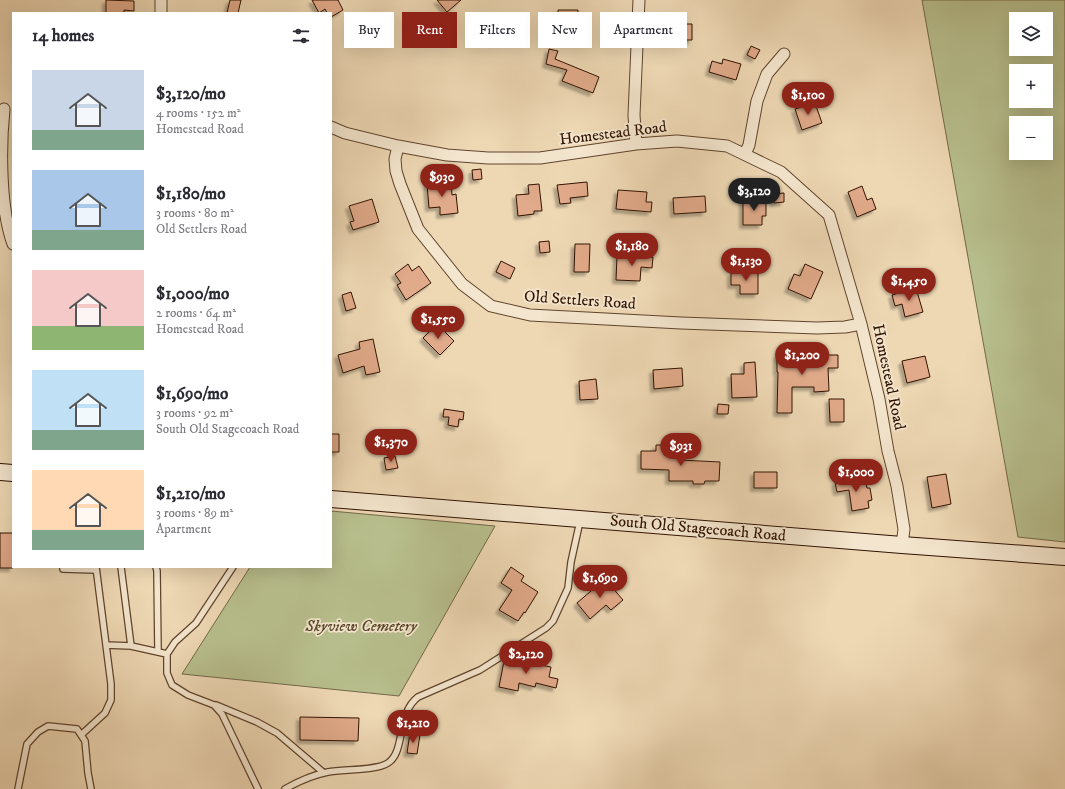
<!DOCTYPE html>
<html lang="en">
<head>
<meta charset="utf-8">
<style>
	body { margin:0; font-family:"IM FELL DW Pica",serif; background:#f2f2f3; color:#2b2b33; height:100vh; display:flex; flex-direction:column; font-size:15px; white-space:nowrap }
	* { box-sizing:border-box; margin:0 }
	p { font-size:13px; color:#7c7c81 }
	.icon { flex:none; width:22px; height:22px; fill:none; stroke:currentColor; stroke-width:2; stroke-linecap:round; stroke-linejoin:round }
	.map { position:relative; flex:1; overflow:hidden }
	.panel { position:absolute; left:12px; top:12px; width:320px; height:556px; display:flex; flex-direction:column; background:#fff; border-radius:0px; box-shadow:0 4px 16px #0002 }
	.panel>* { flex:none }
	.guide { position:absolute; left:344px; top:12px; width:380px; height:36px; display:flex; gap:8px }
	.tools { position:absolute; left:1009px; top:12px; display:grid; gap:8px }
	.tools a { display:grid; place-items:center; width:44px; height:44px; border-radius:0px; background:#fff; box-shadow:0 4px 16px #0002; font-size:20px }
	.price { position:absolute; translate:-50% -34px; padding:0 9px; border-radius:14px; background:#8f2418; color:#fff; font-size:13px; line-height:26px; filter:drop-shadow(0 1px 2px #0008) }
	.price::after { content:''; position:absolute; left:50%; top:24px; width:12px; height:9px; margin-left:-6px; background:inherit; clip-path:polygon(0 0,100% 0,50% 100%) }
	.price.active { background:#222; color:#fff }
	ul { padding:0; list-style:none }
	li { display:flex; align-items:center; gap:12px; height:100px; padding:0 20px }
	li span { display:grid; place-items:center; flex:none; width:112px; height:80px; border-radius:0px; color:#555 }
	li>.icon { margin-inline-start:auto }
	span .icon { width:48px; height:48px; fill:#fffc; stroke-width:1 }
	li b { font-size:17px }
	h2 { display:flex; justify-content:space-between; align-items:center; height:48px; padding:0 20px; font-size:17px }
	.chip { padding:0 14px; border-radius:0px; background:#fff; box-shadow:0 4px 16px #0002; font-size:14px; line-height:36px }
	.chip.active { background:#8f2418; color:#fff }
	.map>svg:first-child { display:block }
	.green { fill:#b8bf8e; stroke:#746847; fill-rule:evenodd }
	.building { fill:#e1aa8a; stroke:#301200; filter:url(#shadow) }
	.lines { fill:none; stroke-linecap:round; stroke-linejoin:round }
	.lane-casing { stroke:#60442d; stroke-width:8 }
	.street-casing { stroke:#60442d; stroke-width:13 }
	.secondary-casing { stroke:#301200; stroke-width:18 }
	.lane { stroke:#f4e6ce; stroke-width:5.5 }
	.street { stroke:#f4e6ce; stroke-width:11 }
	.secondary { stroke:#f4e6ce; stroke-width:16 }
	.labels { text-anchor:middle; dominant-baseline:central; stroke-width:3.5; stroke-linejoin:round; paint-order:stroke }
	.street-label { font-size:16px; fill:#301200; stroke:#f4e6ce }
	.park-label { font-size:16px; font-style:italic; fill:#59462b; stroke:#f4e6ce }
</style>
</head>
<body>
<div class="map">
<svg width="1065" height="789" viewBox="0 0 1065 789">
	<defs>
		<filter id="shadow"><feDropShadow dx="-3.5" dy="3.5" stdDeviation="1" flood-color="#0004"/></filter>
	</defs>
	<rect width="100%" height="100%" fill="#eed8b4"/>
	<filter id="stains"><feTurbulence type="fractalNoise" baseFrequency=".005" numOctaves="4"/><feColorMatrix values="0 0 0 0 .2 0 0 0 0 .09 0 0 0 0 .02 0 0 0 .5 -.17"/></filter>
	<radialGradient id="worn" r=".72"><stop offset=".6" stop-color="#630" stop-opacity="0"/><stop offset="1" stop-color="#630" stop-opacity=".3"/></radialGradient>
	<path class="green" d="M922 0H1065V542L1018 537ZM1016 19H1046V49H1016ZM1016 71H1046V101H1016ZM1016 123H1046V153H1016Z
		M331 511 495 526 399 696 182 674 250 567H331Z"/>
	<path class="building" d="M106 0 134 1V11L124 10V13H106Z
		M230 0H241L238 13H227Z
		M312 0H338L343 10 331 17V13H327L325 9 319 13Z
		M437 0H461L447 12Z
		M558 10H578V25H558Z
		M679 24H692V40H680Z
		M751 46 760 50 755 59 747 55Z
		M549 49 558 51 555 59 599 77 593 93 562 81 567 70 546 64Z
		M723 59 741 64 736 80 709 72 712 61 722 64Z
		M815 103 822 123 802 130 795 109Z
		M481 169 482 179 473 180 472 170Z
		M451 182 452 195 456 194 458 213 440 215V207L429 208 427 184Z
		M587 182 588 196 570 198 571 203 560 204 557 185Z
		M539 184 542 211H534V214L518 216 516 195 529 194 528 185Z
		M862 186 867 200 872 198 876 209 857 217 848 192Z
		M618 190 647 192 646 202H652L651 212 616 209Z
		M784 193V202L774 203 773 194Z
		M705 196 706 212 674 214 673 198Z
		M372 199 379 222 353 230 350 222 354 221 349 206Z
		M766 199V216H762V225H743V200Z
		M549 241 550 252 540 253 539 242Z
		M575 244H590L589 272H574Z
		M617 256 653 257 652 268 641 267 640 281 616 280Z
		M501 261 515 268 510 279 496 272Z
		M408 264 412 271 419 266 431 283 406 300 397 285 401 283 395 274Z
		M805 264 823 272 811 299 788 289 794 274 800 276Z
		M731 273H758V294H740V285H731Z
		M916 288 923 312 905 317 902 304 895 306 892 295Z
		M351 292 356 308 346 311 342 295Z
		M437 324 454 341 440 355 423 338Z
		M373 339 380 372 366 375 364 366 343 373 338 355 360 349 359 342Z
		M777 355H838V368H828L829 391 814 392V387H792V413H777L778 372H777Z
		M925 356 930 377 907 383 902 361Z
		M755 362 757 397 732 398 731 374H744V363Z
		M682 368 683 386 654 389 653 370Z
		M596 379 598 399 580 400 579 381Z
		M829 399H844V422H830Z
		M718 404 729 405 728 414H717Z
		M444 409 464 412 463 420 459 419 458 427 448 425 449 417H443Z
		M331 434H339V452H331Z
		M656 445H664V455H680V460L720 462 719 481H705L704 484H693V481H669V470L641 469V451H656Z
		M395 456 398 468 386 470 384 458Z
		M754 472H777V488H754Z
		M946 474 951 504 932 508 927 477Z
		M865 477 867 488H870L872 500 868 501 869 508 852 511 849 490 837 492 835 482Z
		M0 533H13V568H0Z
		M511 567 524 576 521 581 538 592 525 613 524 612 518 621 499 610 512 590 501 583Z
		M605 579 623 600 611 610 606 605 590 619 577 603Z
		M519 655 531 658 530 663 551 667 549 677 558 679 556 688 536 683 535 687 519 683 518 691 499 687 504 661 517 664Z
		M300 717 359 718 358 741 300 740Z
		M410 733 420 735 417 754 407 753Z"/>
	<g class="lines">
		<g class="lane-casing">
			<path id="lane" d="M63 567V569L96 570
				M121 567 131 646 167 654
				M156 567 157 571 158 652
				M233 567 196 623 175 642 167 654V673L172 685 188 695 214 705 222 714 258 789
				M106 645 131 646
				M216 705 257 722 277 733 324 773
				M81 735 105 713 111 700V684L96 567
				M18 789 27 744 38 732 48 726 77 729 85 741 88 773 91 789
				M285 789C299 781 313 775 328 772 343 769 376 771 388 763 406 751 396 714 418 697L480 670 546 628 553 621 568 588 571 562 580 521"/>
		</g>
		<g class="street-casing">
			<path id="street" d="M161 0V13
				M4 109C0 148 0 208 13 244
				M331 127 345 133 398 146 447 155 488 158H540L636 144 677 141 727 146 781 172 829 215 861 324 879 399 888 451 897 486 904 529 902 545
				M636 144 634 115 639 0
				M398 146 395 159 396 171 400 184 418 229 462 284 491 306 530 315 681 323 817 328 845 327 861 324
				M745 154 749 145 757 101 767 74 784 54"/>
		</g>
		<g class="secondary-casing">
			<path id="secondary" d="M0 472 13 473
				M331 499 902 545 1065 557"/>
		</g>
		<use href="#lane" class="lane"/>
		<use href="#street" class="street"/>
		<use href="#secondary" class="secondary"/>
	</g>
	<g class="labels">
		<g class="street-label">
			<text transform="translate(613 133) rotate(-7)">Homestead Road</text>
			<text transform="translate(580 300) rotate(4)">Old Settlers Road</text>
			<text transform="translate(889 377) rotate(78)">Homestead Road</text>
			<text transform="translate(698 528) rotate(5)">South Old Stagecoach Road</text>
		</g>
		<g class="park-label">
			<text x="361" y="626">Skyview Cemetery</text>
		</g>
	</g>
	<rect width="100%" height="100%" filter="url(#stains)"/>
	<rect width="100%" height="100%" fill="url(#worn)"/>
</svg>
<div class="tools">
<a><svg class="icon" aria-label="layers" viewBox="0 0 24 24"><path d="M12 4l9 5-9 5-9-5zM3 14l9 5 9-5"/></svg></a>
<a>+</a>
<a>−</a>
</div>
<b class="price" style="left:808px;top:116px">$1,100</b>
<b class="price" style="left:442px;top:198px">$930</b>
<b class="price active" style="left:754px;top:212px">$3,120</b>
<b class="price" style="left:632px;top:267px">$1,180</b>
<b class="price" style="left:746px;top:282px">$1,130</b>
<b class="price" style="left:909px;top:302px">$1,450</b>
<b class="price" style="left:438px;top:340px">$1,550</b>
<b class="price" style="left:802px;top:376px">$1,200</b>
<b class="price" style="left:391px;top:463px">$1,370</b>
<b class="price" style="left:681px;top:467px">$931</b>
<b class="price" style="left:856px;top:493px">$1,000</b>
<b class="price" style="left:600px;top:599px">$1,690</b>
<b class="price" style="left:526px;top:675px">$2,120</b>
<b class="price" style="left:413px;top:744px">$1,210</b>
<div class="guide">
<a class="chip">Buy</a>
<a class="chip active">Rent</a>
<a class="chip">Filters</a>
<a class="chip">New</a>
<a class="chip">Apartment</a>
</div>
<section class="panel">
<h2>14 homes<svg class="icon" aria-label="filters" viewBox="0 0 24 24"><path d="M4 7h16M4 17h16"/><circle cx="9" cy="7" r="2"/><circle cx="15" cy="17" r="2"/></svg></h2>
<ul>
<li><span style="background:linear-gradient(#c9d6e8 75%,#7fa58c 0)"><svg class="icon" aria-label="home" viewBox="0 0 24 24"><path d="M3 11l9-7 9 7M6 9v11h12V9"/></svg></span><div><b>$3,120/mo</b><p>4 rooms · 152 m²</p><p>Homestead Road</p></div></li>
<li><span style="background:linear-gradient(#a9c7e8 75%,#7fa58c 0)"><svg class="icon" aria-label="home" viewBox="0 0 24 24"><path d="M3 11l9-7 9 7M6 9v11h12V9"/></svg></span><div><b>$1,180/mo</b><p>3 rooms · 80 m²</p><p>Old Settlers Road</p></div></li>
<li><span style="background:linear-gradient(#f6c9c9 70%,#8fb573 0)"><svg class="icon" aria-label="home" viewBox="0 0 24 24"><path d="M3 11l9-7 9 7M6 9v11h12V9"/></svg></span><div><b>$1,000/mo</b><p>2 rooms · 64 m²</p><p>Homestead Road</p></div></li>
<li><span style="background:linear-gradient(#bfe0f5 75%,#7fa58c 0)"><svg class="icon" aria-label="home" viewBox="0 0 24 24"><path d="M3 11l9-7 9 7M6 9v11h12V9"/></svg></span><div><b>$1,690/mo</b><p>3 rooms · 92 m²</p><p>South Old Stagecoach Road</p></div></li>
<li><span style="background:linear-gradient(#ffd9b3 75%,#7fa58c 0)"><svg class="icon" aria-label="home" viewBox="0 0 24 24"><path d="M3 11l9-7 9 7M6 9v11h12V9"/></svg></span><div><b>$1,210/mo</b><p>3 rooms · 89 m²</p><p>Apartment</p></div></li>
</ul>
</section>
</div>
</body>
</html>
